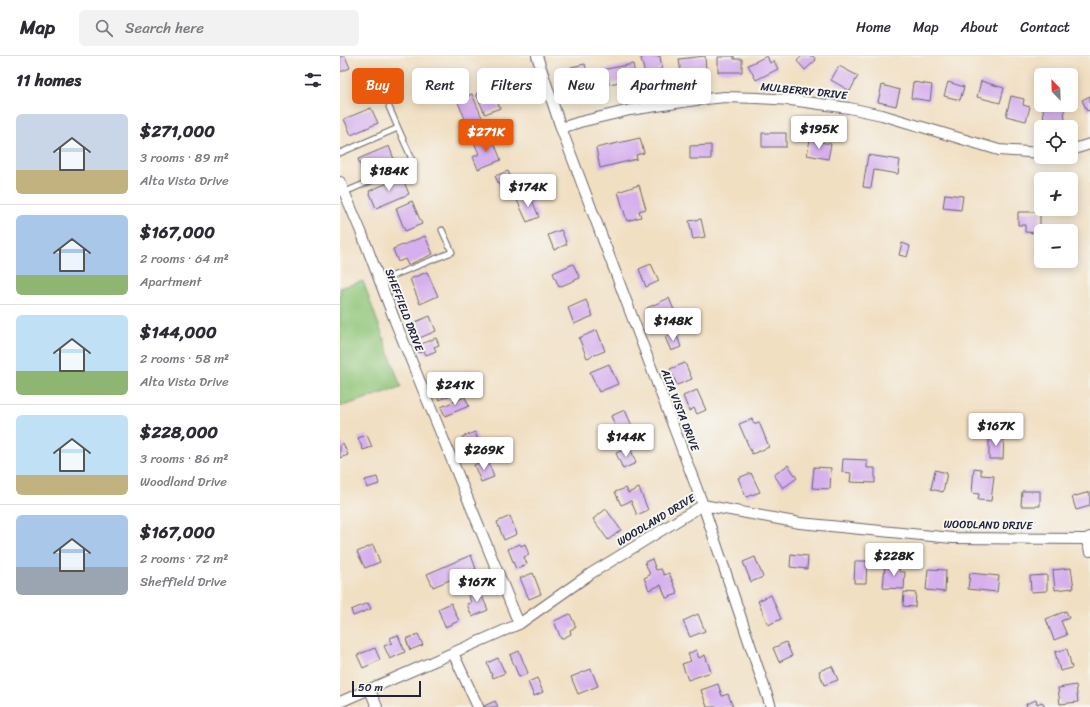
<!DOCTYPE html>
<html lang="en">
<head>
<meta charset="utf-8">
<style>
	body { margin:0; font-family:Sriracha,sans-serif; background:#f2f2f3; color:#2b2b33; height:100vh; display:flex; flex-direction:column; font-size:15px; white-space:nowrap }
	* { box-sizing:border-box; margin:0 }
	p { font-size:13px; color:#7c7c81 }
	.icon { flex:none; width:22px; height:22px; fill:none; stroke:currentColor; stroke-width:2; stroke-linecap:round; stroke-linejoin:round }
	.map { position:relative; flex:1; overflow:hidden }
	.side { display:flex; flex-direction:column; background:#fff; width:340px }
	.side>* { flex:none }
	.guide { position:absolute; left:12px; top:12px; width:380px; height:36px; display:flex; gap:8px }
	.needle { width:26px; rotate:337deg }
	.tools { position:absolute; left:694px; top:12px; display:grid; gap:8px }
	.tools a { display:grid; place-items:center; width:44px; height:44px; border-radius:6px; background:#fff; box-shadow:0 2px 10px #0003; font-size:20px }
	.scale { position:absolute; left:12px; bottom:10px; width:69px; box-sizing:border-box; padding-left:4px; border:2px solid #22223b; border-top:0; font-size:11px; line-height:14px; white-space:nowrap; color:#22223b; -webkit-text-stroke:3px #f6f6f2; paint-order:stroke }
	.price { position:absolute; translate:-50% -34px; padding:0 9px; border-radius:4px; background:#fff; color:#222; font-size:13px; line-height:26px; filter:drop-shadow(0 1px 2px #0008) }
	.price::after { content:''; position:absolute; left:50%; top:24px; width:12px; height:9px; margin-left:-6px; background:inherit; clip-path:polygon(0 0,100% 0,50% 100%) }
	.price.current { background:#ea580c; color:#fff }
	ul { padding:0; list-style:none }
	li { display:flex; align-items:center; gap:12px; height:100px; padding:0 16px }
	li+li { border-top:1px solid #e1e1e2 }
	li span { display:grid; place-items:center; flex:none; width:112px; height:80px; border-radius:6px; color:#555 }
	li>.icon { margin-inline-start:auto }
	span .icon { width:48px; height:48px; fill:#fffc; stroke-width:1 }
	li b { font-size:17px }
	h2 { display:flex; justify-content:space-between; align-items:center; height:48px; padding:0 16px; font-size:17px }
	.pill { padding:0 14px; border-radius:6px; background:#fff; box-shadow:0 2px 10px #0003; font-size:14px; line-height:36px }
	.pill.current { background:#ea580c; color:#fff }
	header { display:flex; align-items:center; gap:24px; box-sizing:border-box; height:56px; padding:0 20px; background:#fff; border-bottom:1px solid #e1e1e2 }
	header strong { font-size:19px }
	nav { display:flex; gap:22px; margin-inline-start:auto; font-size:14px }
	.search { width:280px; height:36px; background:#f2f2f3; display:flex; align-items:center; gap:10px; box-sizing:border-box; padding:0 14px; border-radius:6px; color:#7c7c81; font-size:15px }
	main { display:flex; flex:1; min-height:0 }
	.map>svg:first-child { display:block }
	.green { fill:#8fc577; stroke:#587459 }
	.building { fill:#d6afed }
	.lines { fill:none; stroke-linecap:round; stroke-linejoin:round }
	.service-casing { stroke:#6a646a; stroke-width:7 }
	.minor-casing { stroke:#6a646a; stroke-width:12 }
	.service { stroke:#fff; stroke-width:5 }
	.minor { stroke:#fff; stroke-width:10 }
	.labels { text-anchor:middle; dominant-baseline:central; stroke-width:4; stroke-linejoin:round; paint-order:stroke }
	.street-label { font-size:11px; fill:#22223b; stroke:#f6f6f2 }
</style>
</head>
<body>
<header>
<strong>Map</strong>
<div class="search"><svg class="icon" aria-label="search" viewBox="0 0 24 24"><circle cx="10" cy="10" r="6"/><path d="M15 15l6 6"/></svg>Search here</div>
<nav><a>Home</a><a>Map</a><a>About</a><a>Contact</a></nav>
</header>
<main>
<section class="side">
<h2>11 homes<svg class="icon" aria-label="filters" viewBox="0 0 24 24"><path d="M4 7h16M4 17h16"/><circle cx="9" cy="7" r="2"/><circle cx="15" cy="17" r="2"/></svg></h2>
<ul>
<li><span style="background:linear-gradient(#c9d6e8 70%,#c2b280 0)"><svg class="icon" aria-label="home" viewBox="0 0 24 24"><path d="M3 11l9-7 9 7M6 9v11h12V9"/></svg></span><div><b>$271,000</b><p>3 rooms · 89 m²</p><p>Alta Vista Drive</p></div></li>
<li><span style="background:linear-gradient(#a9c7e8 75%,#8fb573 0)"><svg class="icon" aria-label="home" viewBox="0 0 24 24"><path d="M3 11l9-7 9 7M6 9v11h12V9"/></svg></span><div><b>$167,000</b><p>2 rooms · 64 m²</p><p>Apartment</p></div></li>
<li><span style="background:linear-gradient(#bfe0f5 70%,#8fb573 0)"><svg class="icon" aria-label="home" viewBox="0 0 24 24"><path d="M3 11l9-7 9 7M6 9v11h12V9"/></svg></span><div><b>$144,000</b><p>2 rooms · 58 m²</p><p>Alta Vista Drive</p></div></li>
<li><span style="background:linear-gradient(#bfe0f5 75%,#c2b280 0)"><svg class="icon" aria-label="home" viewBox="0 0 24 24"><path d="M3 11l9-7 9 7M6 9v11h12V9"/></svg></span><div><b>$228,000</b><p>3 rooms · 86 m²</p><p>Woodland Drive</p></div></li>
<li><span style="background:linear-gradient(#a9c7e8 65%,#9aa5b1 0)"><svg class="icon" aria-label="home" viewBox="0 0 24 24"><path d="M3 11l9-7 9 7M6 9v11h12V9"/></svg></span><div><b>$167,000</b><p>2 rooms · 72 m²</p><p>Sheffield Drive</p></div></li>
</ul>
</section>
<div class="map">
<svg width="750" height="651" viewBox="0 0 750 651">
	<rect width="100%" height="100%" fill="#f6f6f2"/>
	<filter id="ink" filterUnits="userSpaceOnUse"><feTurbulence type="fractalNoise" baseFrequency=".025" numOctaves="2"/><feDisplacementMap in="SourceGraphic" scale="8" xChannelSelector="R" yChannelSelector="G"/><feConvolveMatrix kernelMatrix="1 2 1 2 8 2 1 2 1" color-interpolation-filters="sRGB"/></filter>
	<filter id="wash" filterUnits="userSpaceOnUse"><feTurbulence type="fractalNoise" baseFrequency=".012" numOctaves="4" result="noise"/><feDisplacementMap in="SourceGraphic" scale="16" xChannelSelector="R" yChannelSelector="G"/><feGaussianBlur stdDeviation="0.9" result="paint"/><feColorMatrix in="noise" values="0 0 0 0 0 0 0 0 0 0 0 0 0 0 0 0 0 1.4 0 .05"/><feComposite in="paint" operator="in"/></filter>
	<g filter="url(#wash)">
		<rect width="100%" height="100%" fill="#f1dfc2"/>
		<path class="green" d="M23 225 61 331 0 351V232Z"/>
		<g id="blocks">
			<path class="building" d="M0 0H5L10 12 0 16Z
				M306 0H320L322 13 316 14 317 21 306 23 301 2Z
				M365 0 366 15 341 18 339 3Z
				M383 0H394V3H402V16H378V1H383Z
				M427 0 430 7 434 5 438 13 416 24 408 9Z
				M462 0H473L476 4 465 14 457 5Z
				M245 8 250 28 229 34 225 19 233 17 231 11Z
				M293 8 296 23 269 28 268 22 263 23 261 14Z
				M499 10 518 20 510 35 491 24Z
				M641 25 664 32 660 47 637 41Z
				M573 26 592 29 590 45 571 42Z
				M608 26 624 31 620 44 604 40Z
				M542 29 560 34 556 50 538 46Z
				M151 32 160 52 145 58 136 38Z
				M132 38 144 66 129 72 117 44Z
				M671 40 684 43 683 49 690 51 686 65 666 60Z
				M750 40V54L747 55 742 44Z
				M724 51 725 67 704 68 703 52Z
				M31 52 38 67 11 79 4 63Z
				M422 77H446V91H422Z
				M151 79 161 104 138 113 133 101 139 98 134 86Z
				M300 82 304 97 296 99 297 103 260 112 256 92Z
				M470 84 491 88 488 103 467 99Z
				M371 89V103H350V90Z
				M49 90 55 106 24 119 18 103Z
				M528 99 560 104 558 118 534 114 531 132 523 131Z
				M168 115 175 132 163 137 155 120Z
				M62 121 69 138 36 152 29 135Z
				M299 129 306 153 299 155 301 161 287 165 278 136Z
				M605 138 623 140 621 154 603 152Z
				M190 139 199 161 187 166 177 144Z
				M72 145 82 168 65 175 56 152Z
				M678 156H700V177L685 176V169H678Z
				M361 163 365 181 353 183 349 165Z
				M221 174 227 188 214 194 208 179Z
				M85 180 93 198 68 209 65 203 58 206 53 193Z
				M562 187 570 190 567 201 559 199Z
				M233 208 240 222 219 231 213 217Z
				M311 208 319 225 306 231 299 213Z
				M87 216 98 240 80 248 70 223Z
				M329 242 334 254 330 256 332 260 314 268 307 252Z
				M246 244 253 260 234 268 228 252Z
				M90 260 96 275 75 284 68 269Z
				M257 274 265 295 247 302 239 282Z
				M336 277 341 291 331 295 325 281Z
				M96 282 99 289 94 291 96 295 86 299 84 295 79 297 76 290Z
				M345 307 352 323 337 329 330 313Z
				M269 308 278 328 259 336 250 316Z
				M114 322 120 335 99 344 95 334 101 331 100 328Z
				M357 334 366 354 357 358 354 352 349 355 343 340Z
				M125 341 129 350 105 360 101 351Z
				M285 354 292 370 278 376 271 360Z
				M412 363 414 368 419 366 429 391 412 398 399 368Z
				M135 376 141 392 129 397 122 381Z
				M27 379 32 391 23 394 18 382Z
				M649 380H664L663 403H649Z
				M3 387 8 399 0 402V389Z
				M290 391 296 407 283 413 276 397Z
				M147 403 154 421 141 426 134 409Z
				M503 403 527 404V412H535V427L510 426 511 417 502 416Z
				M448 409 457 422 443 432 434 419Z
				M474 411 491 412 490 433 472 432Z
				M634 412 641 413V419L654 420 651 445 638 444 639 438 632 437Z
				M595 414 607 417 603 436 591 433Z
				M411 417 420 436 406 441 398 422Z
				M37 421 39 428 27 432 25 424Z
				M286 432 288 437 299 432 308 454 297 459 291 445 281 449 275 436Z
				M682 435H700V450H681Z
				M750 436V450L736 454 732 441Z
				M266 453 281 474 268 484 253 463Z
				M170 460 177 478 164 484 157 466Z
				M180 488 181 490 185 488 189 499 184 501 187 508 176 513 168 493Z
				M33 489 40 506 25 512 17 496Z
				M451 498 468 500 467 513 450 511Z
				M131 499 136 513 93 531 87 518Z
				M415 501 423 521 411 526 403 506Z
				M312 503 316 514 321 513 324 519 329 517 338 538 326 542 321 529 309 534 304 522 310 519 305 506Z
				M515 505H527L526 527H514Z
				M545 508 560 509 559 516H565L564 533 543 532Z
				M731 512 734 532 715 534 713 514Z
				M588 513 606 514 605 536 586 534Z
				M193 517 201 538 189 543 180 522Z
				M630 517 659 520 657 536 628 533Z
				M707 519V535L691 536 690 520Z
				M139 533 148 554 132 561 127 548 131 547 128 537Z
				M564 536 576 537 575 551 563 550Z
				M431 539 441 563 428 569 418 545Z
				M28 547 31 553 13 560 11 554Z
				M111 547 119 565 105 571 98 553Z
				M726 555 729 562 721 565 727 579 714 584 706 563Z
				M230 558 236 571 230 574 231 578 221 583 214 565Z
				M358 558 365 575 350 581 343 565Z
				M78 578 83 589 70 594 66 583Z
				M58 579 65 596 50 603 44 590 52 587 50 582Z
				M446 586 452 600 439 606 433 592Z
				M35 592 40 604 23 612 17 599Z
				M727 593 732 612 720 615 715 596Z
				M356 594 359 602 365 599 371 616 348 624 342 608 351 605 348 598Z
				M179 595 188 617 179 621 170 599Z
				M158 602 165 617 153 622 147 607Z
				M492 610 498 624 484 629 479 615Z
				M251 613 258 630 238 638 231 621Z
				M197 622 203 636 194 640 188 626Z
				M378 628 382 640 388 638 393 651H367L361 634Z
				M736 629 738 646 720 648 718 632Z
				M696 644 697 648 702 646 705 651H687L686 648Z
				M155 645 158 651H142Z"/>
		</g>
	</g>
	<g filter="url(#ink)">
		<use href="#blocks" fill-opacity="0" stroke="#6a646a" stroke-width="1"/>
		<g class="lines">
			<g class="service-casing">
				<path id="service" d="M0 97 58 72 49 51
					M5 136 66 110 69 107 71 101 58 72
					M40 225 112 196 102 174"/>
			</g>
			<g class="minor-casing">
				<path id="minor" d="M197 0 221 72 363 449 431 651
					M221 72 240 66 290 54 356 44 385 41 417 42 451 44 509 52 542 59 659 94 701 97
					M731 94 750 88
					M0 126 22 178 55 265 179 568
					M746 483 750 495
					M113 597 138 651
					M30 634 37 651
					M0 646 179 568 250 518 363 449 460 467 612 482 746 483 750 481"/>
			</g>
			<use href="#service" class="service"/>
			<use href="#minor" class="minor"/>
		</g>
	</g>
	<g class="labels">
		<g class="street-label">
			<text transform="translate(464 35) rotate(6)">MULBERRY DRIVE</text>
			<text transform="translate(64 254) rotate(69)">SHEFFIELD DRIVE</text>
			<text transform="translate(340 354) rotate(69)">ALTA VISTA DRIVE</text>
			<text transform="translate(316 464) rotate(-31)">WOODLAND DRIVE</text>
			<text transform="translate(648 469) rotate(1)">WOODLAND DRIVE</text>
		</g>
	</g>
</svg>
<div class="tools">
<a><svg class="needle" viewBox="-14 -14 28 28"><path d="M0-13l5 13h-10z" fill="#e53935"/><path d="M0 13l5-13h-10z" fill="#7c7c81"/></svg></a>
<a><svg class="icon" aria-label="locate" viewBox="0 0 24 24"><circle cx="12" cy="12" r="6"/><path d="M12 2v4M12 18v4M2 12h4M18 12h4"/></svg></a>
<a>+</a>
<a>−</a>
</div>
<div class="scale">50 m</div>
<b class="price" style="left:479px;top:94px">$195K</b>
<b class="price current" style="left:146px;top:97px">$271K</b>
<b class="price" style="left:49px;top:136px">$184K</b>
<b class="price" style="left:188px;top:152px">$174K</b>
<b class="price" style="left:333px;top:286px">$148K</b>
<b class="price" style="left:115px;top:350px">$241K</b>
<b class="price" style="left:656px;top:391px">$167K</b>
<b class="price" style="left:286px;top:402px">$144K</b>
<b class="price" style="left:144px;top:415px">$269K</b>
<b class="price" style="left:554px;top:521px">$228K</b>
<b class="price" style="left:137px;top:547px">$167K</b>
<div class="guide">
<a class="pill current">Buy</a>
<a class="pill">Rent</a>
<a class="pill">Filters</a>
<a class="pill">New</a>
<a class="pill">Apartment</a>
</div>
</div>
</main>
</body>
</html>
